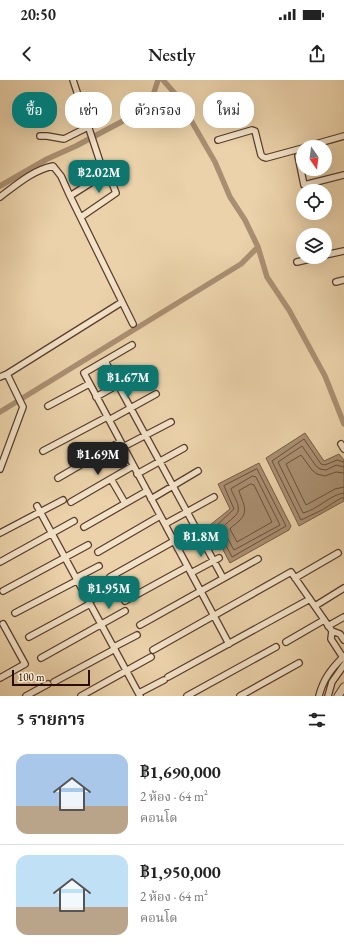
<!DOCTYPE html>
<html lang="th">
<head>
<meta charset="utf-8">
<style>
	body { margin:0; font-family:"EB Garamond","Noto Serif Thai",serif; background:#f6f6f6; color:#222; height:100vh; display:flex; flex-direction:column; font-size:15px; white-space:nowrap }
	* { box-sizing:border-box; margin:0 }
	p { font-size:13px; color:#767676 }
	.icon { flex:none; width:22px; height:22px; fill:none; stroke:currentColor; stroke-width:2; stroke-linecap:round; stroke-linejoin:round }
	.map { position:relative; height:616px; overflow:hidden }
	.side { display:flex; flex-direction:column; background:#fff; flex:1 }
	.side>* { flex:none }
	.hud { position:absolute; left:12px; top:12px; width:320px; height:36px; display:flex; gap:8px }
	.needle { width:26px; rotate:166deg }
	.buttons { position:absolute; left:296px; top:60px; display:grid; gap:8px }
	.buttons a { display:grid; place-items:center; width:36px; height:36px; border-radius:50%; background:#fff; box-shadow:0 4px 16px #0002; font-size:20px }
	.scale { position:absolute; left:12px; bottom:10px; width:78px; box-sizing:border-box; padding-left:4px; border:2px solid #2a0d01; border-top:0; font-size:11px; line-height:14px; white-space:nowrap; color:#2a0d01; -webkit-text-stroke:3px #f2e2c8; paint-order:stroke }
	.price { position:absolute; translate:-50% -34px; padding:0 9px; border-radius:8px; background:#0f766e; color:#fff; font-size:13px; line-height:26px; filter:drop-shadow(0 1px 2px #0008) }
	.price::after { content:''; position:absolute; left:50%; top:24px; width:12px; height:9px; margin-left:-6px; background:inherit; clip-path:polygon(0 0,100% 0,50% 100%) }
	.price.active { background:#222; color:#fff }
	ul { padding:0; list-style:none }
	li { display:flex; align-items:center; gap:12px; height:100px; padding:0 16px }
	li+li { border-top:1px solid #e0e0e0 }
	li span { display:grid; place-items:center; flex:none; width:112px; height:80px; border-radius:12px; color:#555 }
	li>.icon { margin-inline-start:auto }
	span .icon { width:48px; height:48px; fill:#fffc; stroke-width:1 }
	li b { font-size:17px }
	h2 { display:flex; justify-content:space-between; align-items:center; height:48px; padding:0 16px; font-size:17px }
	.chip { padding:0 14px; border-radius:16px; background:#fff; box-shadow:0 4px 16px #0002; font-size:14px; line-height:36px }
	.chip.active { background:#0f766e; color:#fff }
	.status { display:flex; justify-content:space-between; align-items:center; height:28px; padding:0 20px; background:#fff; direction:ltr }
	.status svg { height:11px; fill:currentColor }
	header { display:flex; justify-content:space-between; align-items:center; height:52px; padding:0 16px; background:#fff; font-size:18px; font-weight:600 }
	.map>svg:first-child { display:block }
	.water { fill:#a98f71; stroke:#765b44 }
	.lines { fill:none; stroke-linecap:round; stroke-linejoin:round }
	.shore { stroke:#6a4e39; stroke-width:1 }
	.canal { stroke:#a98f71; stroke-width:5.5 }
	.minor-casing { stroke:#5a3e2b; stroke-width:8 }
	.tertiary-casing { stroke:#5a3e2b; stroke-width:9 }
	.minor { stroke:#f2e2c8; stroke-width:5.5 }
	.tertiary { stroke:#f2e2c8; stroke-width:7 }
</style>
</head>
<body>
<div class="status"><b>20:50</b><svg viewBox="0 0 49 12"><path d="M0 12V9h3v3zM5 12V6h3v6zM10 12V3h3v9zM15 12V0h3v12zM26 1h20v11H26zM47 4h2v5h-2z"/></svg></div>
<header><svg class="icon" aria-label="back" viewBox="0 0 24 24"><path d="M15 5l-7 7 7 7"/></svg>Nestly<svg class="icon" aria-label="share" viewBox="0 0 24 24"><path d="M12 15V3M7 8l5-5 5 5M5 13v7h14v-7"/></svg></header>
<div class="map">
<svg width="344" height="616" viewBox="0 0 344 616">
	<rect width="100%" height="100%" fill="#ebd2aa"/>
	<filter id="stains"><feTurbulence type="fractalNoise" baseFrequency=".005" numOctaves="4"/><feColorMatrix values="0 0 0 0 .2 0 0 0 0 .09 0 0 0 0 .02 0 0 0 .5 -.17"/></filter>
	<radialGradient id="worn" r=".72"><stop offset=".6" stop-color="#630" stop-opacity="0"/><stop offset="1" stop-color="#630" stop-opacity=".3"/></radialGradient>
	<path class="water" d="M305 353 324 381 339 374 344 380V421L299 446 266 378Z
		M259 383 291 446 289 450 230 483 210 445 230 429 218 404Z"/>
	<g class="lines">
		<path class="shore" d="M344 382 337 380 325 385 321 384 304 359 272 381 301 440 322 430 341 418H344
			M344 387 336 385 326 390 320 389 316 386 302 366 278 382 303 433C317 430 331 414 344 413
			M257 389 286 446 232 477 216 446 234 429 224 406Z
			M344 393 336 392 325 396 317 394 312 390 301 375 286 384 306 425 335 409 344 407
			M253 396 256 397 280 445 234 470 222 448C225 444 230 441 234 437 244 429 234 418 231 409Z
			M251 404 254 405 272 442 237 462 230 449C232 446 236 444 239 441 250 431 242 422 239 411Z"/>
		<path class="canal" d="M163 0 177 16 215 82 230 117 245 140 258 167 267 197 289 230 325 296 344 344
			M0 106 47 79 76 66 123 41 144 29 151 22 158 0
			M0 332 241 184 258 167"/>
		<g class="minor-casing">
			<path id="minor" d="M40 56H47L64 59 88 47
				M218 60 252 50 255 51 261 75 263 77 266 78 303 68
				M305 67 344 56
				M298 76 304 105 344 95
				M70 116 133 244
				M0 117C16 105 33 90 53 86L61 96 70 116 100 97 102 93 101 85 73 0
				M81 137 116 113 106 87
				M325 175 344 171
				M297 182 318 177
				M336 202 344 200
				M132 265 84 293 229 564
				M105 281 223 498
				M0 297 7 294 122 222
				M96 317 144 290
				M48 326 89 304
				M109 340 156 314
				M341 364 344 369
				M123 367 171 342
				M43 371 107 337
				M0 389 23 327 7 294
				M137 394 184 368
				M58 398 120 362
				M111 399 125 423
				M151 419 198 391
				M71 422 133 386
				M37 426 140 616
				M165 444 214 417
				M84 447 147 411
				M0 453 63 420
				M178 469 206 454
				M98 472 160 436
				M0 482 74 441
				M191 493 219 478
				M110 497 174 461
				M76 498 99 486
				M295 498 338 473
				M3 511 88 465
				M89 521 112 509
				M125 521 187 487
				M315 526 344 508
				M15 533 78 500
				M140 545 258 479
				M328 546 344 537
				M29 557 90 524
				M344 560 340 554 332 551 331 559 344 579
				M286 562 324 540
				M114 567 137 555
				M153 570 291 492 332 551
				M41 578 125 531
				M168 597 310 519
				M0 598 25 584 3 544
				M54 602 115 569
				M139 613 164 600
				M26 616 48 604
				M81 616 151 577
				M187 616 276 567
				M240 616 299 583
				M319 616C323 599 332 588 344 576
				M328 616 332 602 344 585"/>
		</g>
		<g class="tertiary-casing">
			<path id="tertiary" d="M338 616 344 607"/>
		</g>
		<use href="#minor" class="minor"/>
		<use href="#tertiary" class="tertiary"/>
	</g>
	<rect width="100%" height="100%" filter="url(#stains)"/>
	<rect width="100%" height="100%" fill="url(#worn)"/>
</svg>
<div class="buttons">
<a><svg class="needle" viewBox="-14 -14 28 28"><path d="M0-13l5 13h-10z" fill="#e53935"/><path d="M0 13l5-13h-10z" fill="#767676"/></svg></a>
<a><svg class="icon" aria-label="locate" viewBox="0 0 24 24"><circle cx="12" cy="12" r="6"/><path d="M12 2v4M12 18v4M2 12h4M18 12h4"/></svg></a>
<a><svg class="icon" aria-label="layers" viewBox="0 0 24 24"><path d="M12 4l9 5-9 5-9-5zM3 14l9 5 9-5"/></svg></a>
</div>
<div class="scale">100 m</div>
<b class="price" style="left:99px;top:114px">฿2.02M</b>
<b class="price" style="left:128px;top:319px">฿1.67M</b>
<b class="price active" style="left:98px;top:396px">฿1.69M</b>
<b class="price" style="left:201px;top:478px">฿1.8M</b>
<b class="price" style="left:109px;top:530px">฿1.95M</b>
<div class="hud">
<a class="chip active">ซื้อ</a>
<a class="chip">เช่า</a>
<a class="chip">ตัวกรอง</a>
<a class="chip">ใหม่</a>
</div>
</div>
<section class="side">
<h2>5 รายการ<svg class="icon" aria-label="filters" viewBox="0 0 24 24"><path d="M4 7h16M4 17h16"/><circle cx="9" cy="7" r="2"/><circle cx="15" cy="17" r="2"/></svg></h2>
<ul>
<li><span style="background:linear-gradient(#a9c7e8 65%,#b9a48a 0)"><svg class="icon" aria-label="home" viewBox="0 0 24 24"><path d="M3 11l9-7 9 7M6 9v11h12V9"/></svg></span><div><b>฿1,690,000</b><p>2 ห้อง · 64 m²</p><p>คอนโด</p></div></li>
<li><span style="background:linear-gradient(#bfe0f5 65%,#b9a48a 0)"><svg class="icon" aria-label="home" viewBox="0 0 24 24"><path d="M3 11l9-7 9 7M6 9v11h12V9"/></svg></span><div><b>฿1,950,000</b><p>2 ห้อง · 64 m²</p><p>คอนโด</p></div></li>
</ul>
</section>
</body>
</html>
